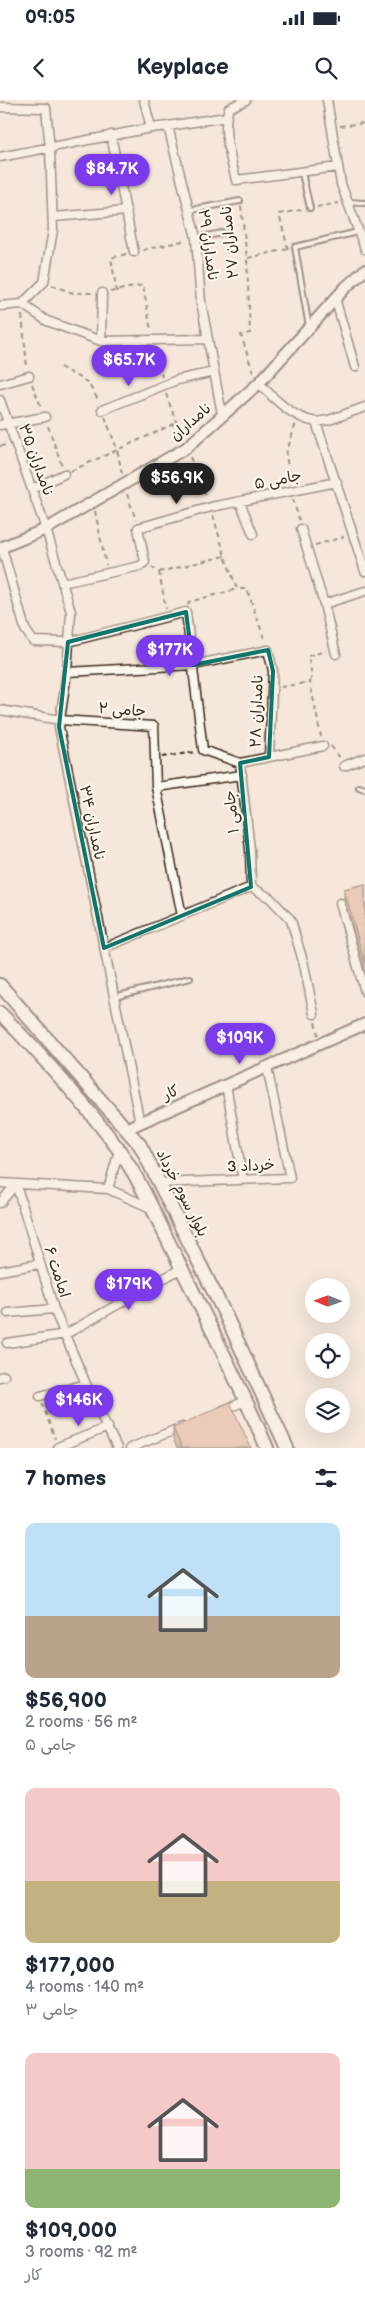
<!DOCTYPE html>
<html lang="en">
<head>
<meta charset="utf-8">
<style>
	body { margin:0; font-family:"Balsamiq Sans","Playpen Sans Arabic",sans-serif; background:#f2f2f3; color:#1f2937; height:100vh; display:flex; flex-direction:column; font-size:19px; white-space:nowrap }
	* { box-sizing:border-box; margin:0 }
	p { font-size:16px; color:#747a83 }
	.icon { flex:none; width:28px; height:28px; fill:none; stroke:currentColor; stroke-width:2; stroke-linecap:round; stroke-linejoin:round }
	.map { position:relative; height:1348px; overflow:hidden }
	.panel { display:flex; flex-direction:column; background:#fff; flex:1 }
	.panel>* { flex:none }
	.needle { width:32px; rotate:271deg }
	.fabs { position:absolute; left:305px; top:1178px; display:grid; gap:10px }
	.fabs a { display:grid; place-items:center; width:45px; height:45px; border-radius:50%; background:#fff; box-shadow:0 5px 20px #0002; font-size:25px }
	.price { position:absolute; translate:-50% -42px; padding:0 11px; border-radius:18px; background:#7c3aed; color:#fff; font-size:16px; line-height:32px; filter:drop-shadow(0 1px 2px #0008) }
	.price::after { content:''; position:absolute; left:50%; top:30px; width:15px; height:11px; margin-left:-8px; background:inherit; clip-path:polygon(0 0,100% 0,50% 100%) }
	.price.selected { background:#222; color:#fff }
	ul { padding:0; list-style:none }
	li { display:grid; align-content:center; gap:10px; height:265px; padding:0 25px }
	li span { display:grid; place-items:center; height:155px; border-radius:10px; color:#555 }
	li>.icon { margin-inline-start:auto }
	span .icon { width:90px; height:90px; fill:#fffc; stroke-width:1 }
	li b { font-size:21px }
	h2 { display:flex; justify-content:space-between; align-items:center; height:60px; padding:0 25px; font-size:21px }
	.status { display:flex; justify-content:space-between; align-items:center; height:35px; padding:0 25px; background:#fff; direction:ltr }
	.status svg { height:14px; fill:currentColor }
	header { display:flex; justify-content:space-between; align-items:center; height:65px; padding:0 25px; background:#fff; font-size:22px; font-weight:800 }
	.map>svg:first-child { display:block }
	.lines { fill:none; stroke-linecap:round; stroke-linejoin:round }
	.service-casing { stroke:#3b2a1e; stroke-width:8 }
	.minor-casing { stroke:#3b2a1e; stroke-width:11 }
	.tertiary-casing { stroke:#3b2a1e; stroke-width:14 }
	.primary-casing { stroke:#3b2a1e; stroke-width:16 }
	.path { stroke:#3b2a1e; stroke-width:2; stroke-dasharray:5 4; stroke-linecap:butt }
	.service { stroke:#fbf7ec; stroke-width:4 }
	.minor { stroke:#fbf7ec; stroke-width:8 }
	.tertiary { stroke:#fbf7ec; stroke-width:10 }
	.primary { stroke:#fbf7ec; stroke-width:12 }
	.wall { fill:#bc907c; stroke:#3b2a1e }
	.building { fill:#dba790; stroke:#3b2a1e }
	.marked { fill:none; stroke:#0f766e; stroke-width:4; stroke-linejoin:round }
	.labels { text-anchor:middle; dominant-baseline:central; stroke-width:4.5; stroke-linejoin:round; paint-order:stroke }
	.street-label { font-size:15px; fill:#3b2a1e; stroke:#fbf7ec }
</style>
</head>
<body>
<div class="status"><b>09:05</b><svg viewBox="0 0 49 12"><path d="M0 12V9h3v3zM5 12V6h3v6zM10 12V3h3v9zM15 12V0h3v12zM26 1h20v11H26zM47 4h2v5h-2z"/></svg></div>
<header><svg class="icon" aria-label="back" viewBox="0 0 24 24"><path d="M15 5l-7 7 7 7"/></svg>Keyplace<svg class="icon" aria-label="search" viewBox="0 0 24 24"><circle cx="10" cy="10" r="6"/><path d="M15 15l6 6"/></svg></header>
<div class="map">
<svg width="365" height="1348" viewBox="0 0 365 1348">
	<rect width="100%" height="100%" fill="#f5e7da"/>
	<filter id="ink" filterUnits="userSpaceOnUse"><feTurbulence type="fractalNoise" baseFrequency=".02" numOctaves="2"/><feDisplacementMap in="SourceGraphic" scale="10" xChannelSelector="R" yChannelSelector="G"/><feConvolveMatrix kernelMatrix="1 2 1 2 8 2 1 2 1" color-interpolation-filters="sRGB"/></filter>
	<g filter="url(#ink)">
		<g class="lines">
			<g class="service-casing">
				<path id="service" d="M302 73 310 108
					M347 102 365 103
					M191 110 240 101
					M197 138 227 132
					M309 227 295 147 358 132
					M359 687 365 689
					M114 897 190 878"/>
			</g>
			<g class="minor-casing">
				<path id="minor" d="M144 0 151 28 168 26 196 138 201 202 222 314
					M246 0 229 8C221 30 231 58 236 80L338 67
					M327 0 341 84 365 149
					M0 7 46 8 50 49 53 130 44 182 22 204 0 206
					M168 26 226 17
					M111 35 134 152
					M0 57 151 28
					M53 117 127 111
					M335 198 355 267
					M22 204 47 221 101 241 207 239
					M101 241 102 193
					M259 283C275 300 293 318 316 322L365 471
					M0 284 29 276
					M0 300 46 429 71 512 67 572 59 627 140 1023
					M102 310 177 280 214 272
					M316 322 329 320 365 307
					M0 325 45 317
					M32 389 64 374
					M240 402 253 434
					M301 429 324 504 365 491
					M2 448 25 529 33 541 68 542 186 512 203 650 240 663
					M62 483 140 466 145 462 138 428 211 407 337 382
					M324 504 336 554
					M67 572 193 565 268 550 273 571 269 657
					M0 610 60 620 154 626 156 687 242 675
					M344 666 365 658
					M156 687 182 816
					M251 787 270 798 291 820 304 865 314 914
					M340 803 365 892
					M104 848 251 787 250 749 240 663 323 646
					M226 985 243 1080
					M119 1051 108 1089 151 1108
					M0 1083 108 1089
					M159 1083 290 1078 267 967
					M16 1084 54 1209 86 1284 117 1348
					M0 1103 16 1084
					M0 1171 39 1164
					M8 1213 54 1209
					M7 1243 66 1234 182 1168
					M0 1277 4 1276
					M40 1296 86 1284
					M223 1310 246 1301
					M58 1347 108 1327
					M130 1348 182 1327"/>
			</g>
			<g class="tertiary-casing">
				<path id="tertiary" d="M0 448 46 429 186 348 259 283 346 187 365 170
					M126 1029 365 924"/>
			</g>
			<g class="primary-casing">
				<path id="primary" d="M0 885 140 1045 225 1214 287 1348
					M0 913C42 956 83 1001 119 1050 142 1083 158 1121 176 1157 207 1220 239 1283 267 1348"/>
			</g>
			<path class="path" d="M340 26 365 23
				M241 106 247 159 250 233 241 235 254 275
				M317 107 339 103
				M288 149 279 114 305 109
				M143 150 187 140
				M248 158 287 149
				M52 185 73 193H93
				M110 192 143 185 151 231
				M117 192 111 158 126 154
				M22 215 27 267
				M155 247 162 277
				M60 267 87 282 99 301
				M32 284 42 309
				M166 294 182 338
				M105 317 117 349 122 374
				M48 326 62 366
				M0 346 8 345
				M190 357 207 398
				M71 371 176 323
				M290 382 286 354 296 323
				M127 394 136 420
				M293 399 299 420
				M95 411 106 465
				M213 415 225 456 237 489H247L265 541
				M315 445 344 437
				M151 467 159 472 225 456
				M159 472 166 509
				M188 505 189 502 237 489
				M310 582 312 576 308 556 326 551
				M281 587 310 582 321 637
				M331 646 340 658
				M162 657 195 652
				M315 922 318 935
				M42 1303 55 1339"/>
			<use href="#service" class="service"/>
			<use href="#minor" class="minor"/>
			<use href="#tertiary" class="tertiary"/>
			<use href="#primary" class="primary"/>
		</g>
		<path class="wall" d="M365 784V873L344 798V789Z
			M173 1328 251 1348H177L173 1339Z"/>
		<path class="building" d="M365 784V864L344 789Z
			M230 1302 251 1348H182L173 1328Z"/>
	</g>
	<path d="M0 0H365V1348H0ZM186 512 193 565 268 550 273 571 269 657 240 663 251 787 104 848 59 627 68 542Z" fill="#f5e7da" fill-opacity=".55" fill-rule="evenodd"/>
	<path class="marked" d="M186 512 193 565 268 550 273 571 269 657 240 663 251 787 104 848 59 627 68 542Z"/>
	<g class="labels">
		<g class="street-label">
			<text transform="translate(230 142) rotate(-96)">نامداران ۲۷</text>
			<text transform="translate(208 145) rotate(82)">نامداران ۲۹</text>
			<text transform="translate(191 322) rotate(-41)">نامداران</text>
			<text transform="translate(36 360) rotate(70)">نامداران ۳۵</text>
			<text transform="translate(278 380) rotate(-11)">جامی ۵</text>
			<text transform="translate(122 610) rotate(4)">جامی ۲</text>
			<text transform="translate(257 611) rotate(-88)">نامداران ۲۸</text>
			<text transform="translate(232 712) rotate(-96)">جامی ۱</text>
			<text transform="translate(92 723) rotate(78)">نامداران ۳۴</text>
			<text transform="translate(171 993) rotate(-24)">کار</text>
			<text transform="translate(251 1066) rotate(-3)">خرداد 3</text>
			<text transform="translate(182 1093) rotate(63)">بلوار سوم خرداد</text>
			<text transform="translate(57 1172) rotate(72)">امامت ۶</text>
		</g>
	</g>
</svg>
<div class="fabs">
<a><svg class="needle" viewBox="-14 -14 28 28"><path d="M0-13l5 13h-10z" fill="#e53935"/><path d="M0 13l5-13h-10z" fill="#747a83"/></svg></a>
<a><svg class="icon" aria-label="locate" viewBox="0 0 24 24"><circle cx="12" cy="12" r="6"/><path d="M12 2v4M12 18v4M2 12h4M18 12h4"/></svg></a>
<a><svg class="icon" aria-label="layers" viewBox="0 0 24 24"><path d="M12 4l9 5-9 5-9-5zM3 14l9 5 9-5"/></svg></a>
</div>
<b class="price" style="left:112px;top:96px">$84.7K</b>
<b class="price" style="left:129px;top:287px">$65.7K</b>
<b class="price selected" style="left:177px;top:405px">$56.9K</b>
<b class="price" style="left:170px;top:577px">$177K</b>
<b class="price" style="left:240px;top:965px">$109K</b>
<b class="price" style="left:129px;top:1211px">$179K</b>
<b class="price" style="left:79px;top:1327px">$146K</b>
</div>
<section class="panel">
<h2>7 homes<svg class="icon" aria-label="filters" viewBox="0 0 24 24"><path d="M4 7h16M4 17h16"/><circle cx="9" cy="7" r="2"/><circle cx="15" cy="17" r="2"/></svg></h2>
<ul>
<li><span style="background:linear-gradient(#bfe0f5 60%,#b9a48a 0)"><svg class="icon" aria-label="home" viewBox="0 0 24 24"><path d="M3 11l9-7 9 7M6 9v11h12V9"/></svg></span><div><b>$56,900</b><p>2 rooms · 56 m²</p><p>جامی ۵</p></div></li>
<li><span style="background:linear-gradient(#f6c9c9 60%,#c2b280 0)"><svg class="icon" aria-label="home" viewBox="0 0 24 24"><path d="M3 11l9-7 9 7M6 9v11h12V9"/></svg></span><div><b>$177,000</b><p>4 rooms · 140 m²</p><p>جامی ۳</p></div></li>
<li><span style="background:linear-gradient(#f6c9c9 75%,#8fb573 0)"><svg class="icon" aria-label="home" viewBox="0 0 24 24"><path d="M3 11l9-7 9 7M6 9v11h12V9"/></svg></span><div><b>$109,000</b><p>3 rooms · 92 m²</p><p>کار</p></div></li>
</ul>
</section>
</body>
</html>
